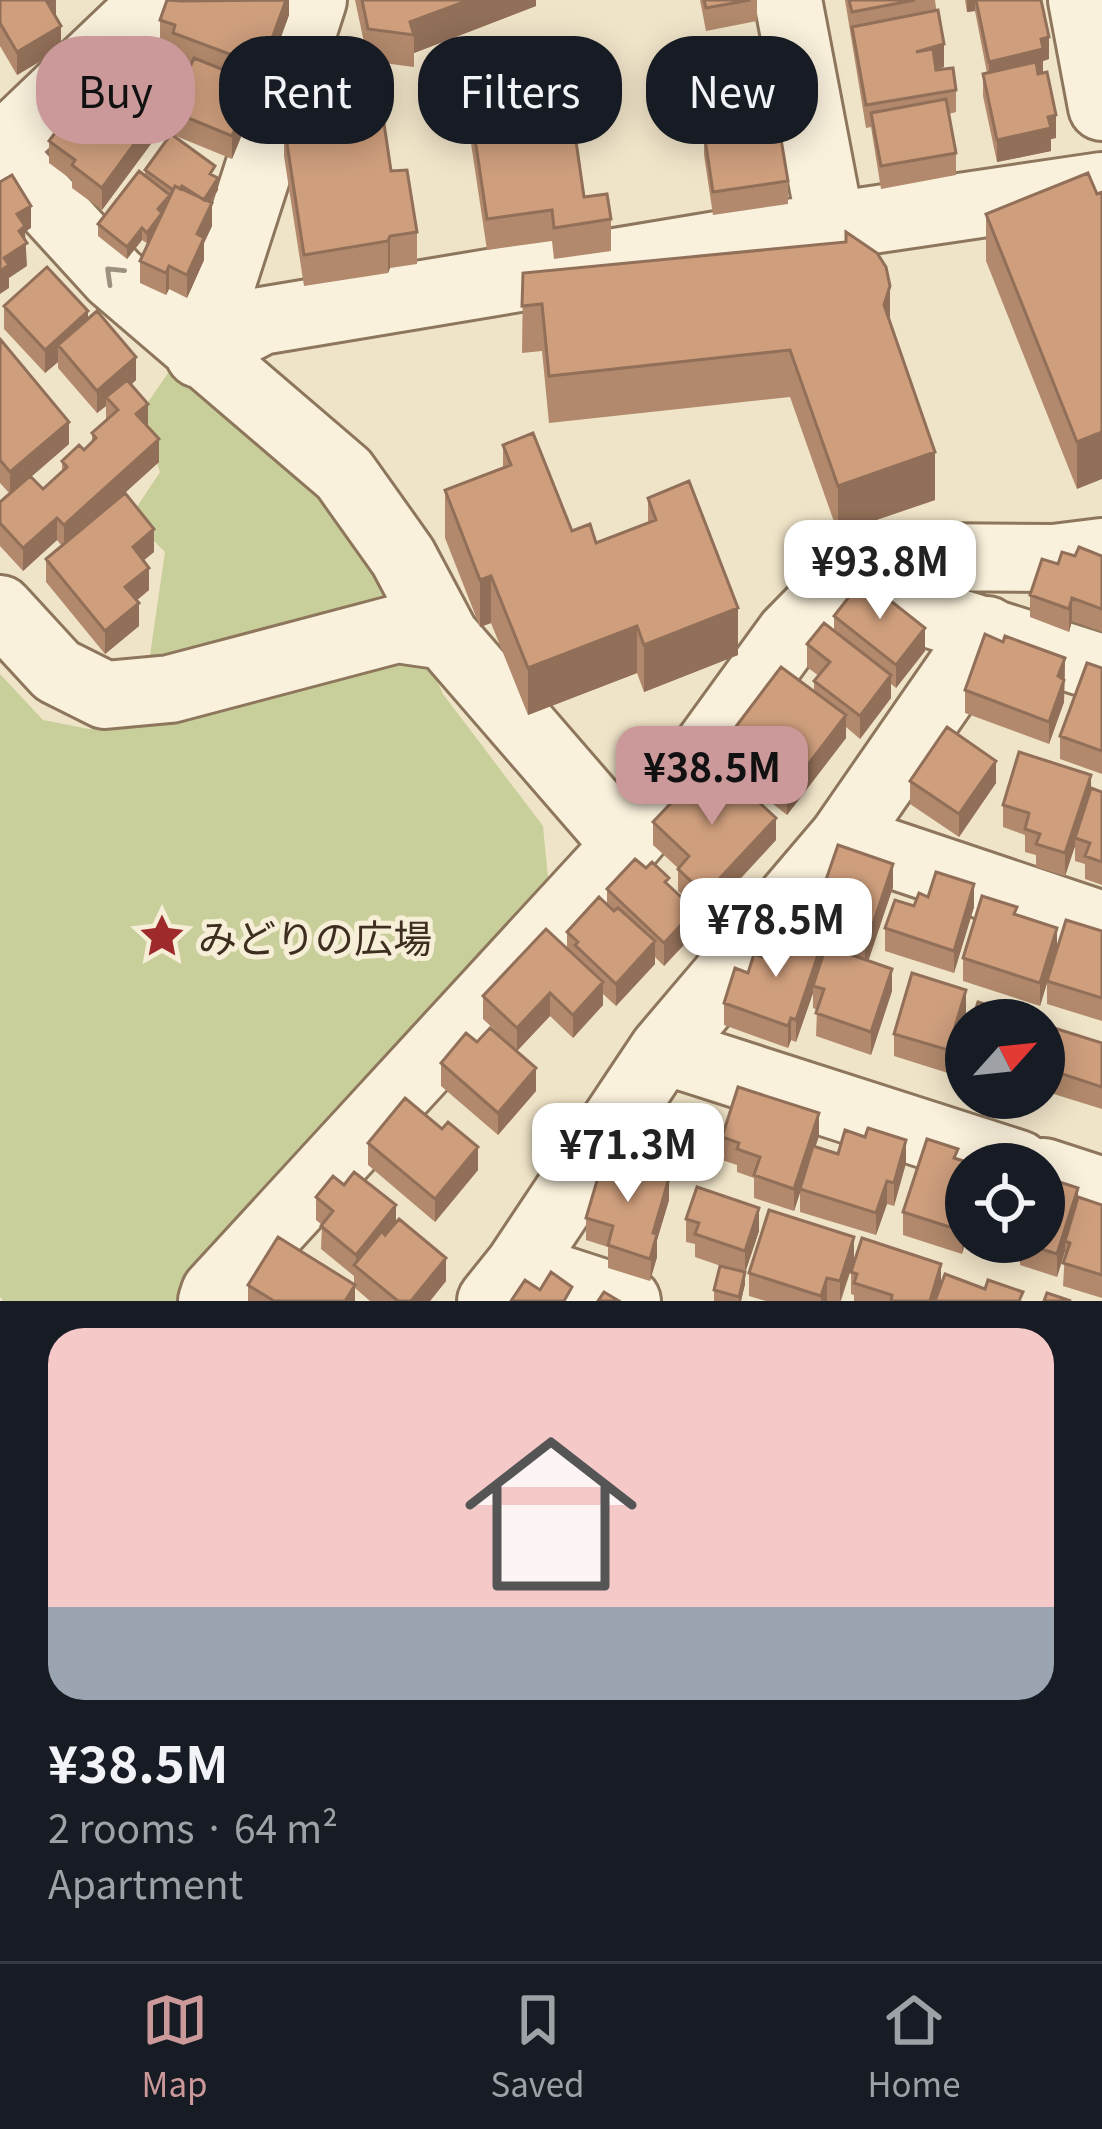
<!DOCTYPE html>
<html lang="en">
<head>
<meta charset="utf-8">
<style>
	body { margin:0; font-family:Georgia,"Noto Sans JP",serif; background:#20242c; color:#f1f3f6; height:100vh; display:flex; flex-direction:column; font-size:45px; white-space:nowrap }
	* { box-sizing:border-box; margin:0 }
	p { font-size:39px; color:#9ea1a6 }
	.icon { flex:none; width:66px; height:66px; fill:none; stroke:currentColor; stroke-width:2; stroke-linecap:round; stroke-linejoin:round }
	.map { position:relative; height:1301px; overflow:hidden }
	.sheet { display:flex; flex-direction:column; background:#171b24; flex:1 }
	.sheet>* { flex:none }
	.guide { position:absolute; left:36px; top:36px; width:1032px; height:108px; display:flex; gap:24px }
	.needle { width:78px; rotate:63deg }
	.controls { position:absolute; left:945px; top:999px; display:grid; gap:24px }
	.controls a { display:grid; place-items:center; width:120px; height:120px; border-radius:50%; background:#171b24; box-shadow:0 6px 30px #0003; font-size:60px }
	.price { position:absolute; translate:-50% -102px; padding:0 27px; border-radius:24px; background:#fff; color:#222; font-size:39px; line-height:78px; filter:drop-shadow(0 3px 6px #0008) }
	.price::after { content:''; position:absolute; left:50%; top:72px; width:36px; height:27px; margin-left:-18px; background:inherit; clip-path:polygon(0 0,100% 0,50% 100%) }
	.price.on { background:#cc999b; color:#111 }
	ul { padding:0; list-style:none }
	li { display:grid; align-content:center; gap:24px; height:636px; padding:0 48px }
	li span { display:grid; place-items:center; height:372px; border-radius:36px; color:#555 }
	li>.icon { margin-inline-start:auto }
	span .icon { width:216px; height:216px; fill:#fffc; stroke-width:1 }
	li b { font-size:51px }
	.tag { padding:0 42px; border-radius:48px; background:#171b24; box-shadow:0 6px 30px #0003; font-size:42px; line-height:108px }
	.tag.on { background:#cc999b; color:#111 }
	.tabs { display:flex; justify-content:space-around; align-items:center; height:168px; border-top:3px solid #363941; background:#171b24; font-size:33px; color:#9ea1a6 }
	.tabs a { display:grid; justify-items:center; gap:6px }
	.tabs .on { color:#cc999b }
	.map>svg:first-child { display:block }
	.green { fill:#c9cf9b }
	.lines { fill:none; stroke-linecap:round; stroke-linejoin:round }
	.minor-casing { stroke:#8d765c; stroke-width:72 }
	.minor { stroke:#faf1dc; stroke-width:66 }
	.wall { fill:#b2896c }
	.shaded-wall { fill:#916f58 }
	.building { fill:#cf9f7d; stroke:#916f58; stroke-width:3 }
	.oneway { stroke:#9c907e }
	.labels { text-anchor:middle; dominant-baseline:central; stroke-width:10; stroke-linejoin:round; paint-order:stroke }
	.poi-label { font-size:39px; fill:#3d2e20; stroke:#f7eed8; text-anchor:start }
</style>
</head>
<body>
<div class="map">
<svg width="1102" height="1301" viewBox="0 0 1102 1301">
	<rect width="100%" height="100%" fill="#f0e4c8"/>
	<path class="green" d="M170 370 327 493 386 566 443 694 543 826 550 898 190 1301H3L0 1297V674L43 720 89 729 141 717 165 552 130 517 160 472 140 414Z"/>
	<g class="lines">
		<g class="minor-casing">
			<path id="minor" d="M788 0 831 226
				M1082 0 1102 107
				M0 149 156 0
				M0 152 114 277 344 474 403 557 445 636 626 845
				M199 354 261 321 831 226 1102 186
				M199 354 313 0
				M838 585 1102 668
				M0 609 57 671 105 695 170 689 397 629 445 636
				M843 838 1102 925
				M663 1050 1018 1164
				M1044 1172 1102 1191
				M519 1266 627 1301
				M212 1301 215 1292 626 845 700 758 790 634 838 585 881 563 921 557 1054 558 1102 552
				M491 1301 519 1266 663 1050 843 838 987 630"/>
		</g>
		<use href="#minor" class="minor"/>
	</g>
	<path class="wall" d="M0 0H56V17L61 49 17 75 0 46Z
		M289 0V15L262 89 254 86V105L232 159 171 134V111L191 63 173 56V47L160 43V20Z
		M355 0H536V6L414 53V67L368 61Z
		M700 0H757V21L706 31Z
		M845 0H935L944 67 936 69 956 90V112L949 114 956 153V175L881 189 871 127 866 128Z
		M965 0H1041L1049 59 1043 61V72L1056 138 1051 139V151L997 162 983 96V74L987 73 975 11 967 12Z
		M694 65 771 96V119L756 121V124L788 181V204L713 215 704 155V140L692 142 686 111V89L694 88Z
		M466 78 584 197 611 219V251L554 259 552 241 487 250 466 110Z
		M284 124 391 171 417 232V264L390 268 388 273 304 286 284 156Z
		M162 129 102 210 72 188V180L49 163V141Z
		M145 170 215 176 218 190 210 203 212 226 204 243V260L187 298 169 289 166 295 140 283V261L148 244 142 240 127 259 98 236V224L145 176Z
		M1088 173 1077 489 986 261V214Z
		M523 273 890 322 935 500 838 533 790 397 549 423 542 351 522 353Z
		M4 306 88 319 136 380 131 385 159 462 118 499 154 552 144 560 149 590 137 600 139 626 105 654 46 582V559L62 546 57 540 23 571 0 546V502L10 494 0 483V339L69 444 31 477 43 489 62 472V461L84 450 92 442V433L106 420V406L97 413 58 368V362L45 373 4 329Z
		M503 445 572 531 596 543 648 524V498L738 655 644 692 637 673 528 715 491 623 480 627 445 538V490L503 468Z
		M1075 556H1102V632L1072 621 1069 632 1030 617V595L1058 564Z
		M834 616 925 651 896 688 891 684V698L860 739 846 727V738L787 815 745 782V773L728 760V737L814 692V681L819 676 807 667V644L834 631Z
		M1003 642 1065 658 1064 702 1049 744 965 713V690Z
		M1102 668V774L1060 759V736Z
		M910 781 996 783 959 837 910 804Z
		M1091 791 1102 792V885L1085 879V864L1075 861V846L1065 876 1036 867V855L1025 852V835L1003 827V805Z
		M653 822 776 840 705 917 678 891V868L653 845Z
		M669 886 695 933 664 966 655 957V964L616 1006 603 994V1005L573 1038 550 1016 517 1051 483 1019V996L567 949V932L607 904V889Z
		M893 887 868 961 892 991 871 1055 816 1036 817 1010 813 1008V993L796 1042 791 1040 788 1048 724 1025V1003L748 973 769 959 783 944 809 938V929Z
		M928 897 974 907 954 973 885 951V928Z
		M1017 915 1057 950 1102 931V1021L1047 1004V983L1040 1006 963 981V958Z
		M966 1013 948 1073 894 1056V1034Z
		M1044 1023 1050 1042 1102 1043V1109L1044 1091Z
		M966 1040V1084L960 1082V1060Z
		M477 1042 536 1091 498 1135 441 1086V1063Z
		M988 1098H1035L1032 1105 1010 1098 1008 1105Z
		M442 1129 478 1170 435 1222 368 1165V1143Z
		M819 1136 815 1147 838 1154 906 1163 894 1206 887 1204 876 1235 800 1212V1192L794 1211 754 1198V1178L737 1172V1165L722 1160V1137Z
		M958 1159 973 1164 962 1254 903 1235V1212Z
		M316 1197 396 1223 446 1281 430 1301H370L355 1288V1301H248V1285H354V1276L321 1249 322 1225 316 1220Z
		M669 1200 657 1240V1257L650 1281 608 1268V1247L586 1240V1218Z
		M1078 1200 1102 1205V1298L1063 1286 1065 1251 1057 1277 1020 1265V1257L986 1246V1242H1044Z
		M686 1219 759 1231 745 1273V1284L741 1301H714V1290L721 1266 695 1257V1244L686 1242Z
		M854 1260 841 1301H766L749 1296V1273Z
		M851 1272 941 1283 1023 1301H854V1295L851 1294Z"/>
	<path class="shaded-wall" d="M50 0H56V19L47 2Z
		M286 0H289V15L262 89V66Z
		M469 0H536V6L414 53V35L410 22Z
		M967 0H975V11L967 12Z
		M61 26V49L17 75V52Z
		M1049 37V59L1043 61V72L989 84V62Z
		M944 44V67L916 74V52Z
		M254 82V105L232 159V136Z
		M162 106V129L102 210V188Z
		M1056 115V138L1051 139V151L997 162V140L1048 117Z
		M218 178V190L202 213V202Z
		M170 195 147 245V233L158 209Z
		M212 203V226L204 243V260L187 298V275L197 234Z
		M31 206V228L25 232 27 266 9 278V288L0 294V271L17 214Z
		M142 228V240L127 259V247Z
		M390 236V268L388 273V241Z
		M169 266V289L166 295V273Z
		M890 286V333L884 305Z
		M88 311V334L58 345V362L45 373V350Z
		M136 357V380L111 402 106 397V406L97 413V391Z
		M148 404V427L136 414Z
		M69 422V444L10 495V472Z
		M1102 432V479L1077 489V442Z
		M159 439V462L64 548V525Z
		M935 452V500L838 533V486Z
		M57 518V540L23 571V548Z
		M154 529V552L133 569V547Z
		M149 568V590L125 610V587Z
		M491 576V623L480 627V580Z
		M1072 598V621L1069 632V609Z
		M139 603V626L105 654V631Z
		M738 608V655L644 692V645Z
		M637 626V673L528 715V668Z
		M925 628V651L896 688V665Z
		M1065 658 1064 702 1049 744V722L1058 676Z
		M891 675V698L860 739V716Z
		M846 715V738L787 815V792Z
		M996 761V783L959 837V814Z
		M1091 775V798L1075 838V846L1065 876V853Z
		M776 818V840L705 917V894Z
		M893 864V887L865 971V948Z
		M974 884V907L954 973V951Z
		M695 910V933L664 966V943Z
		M1057 928V950L1040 1006V983Z
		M655 941V964L616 1006V984Z
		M822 943V965L813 986V993L796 1042V1020Z
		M892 969V991L871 1055V1032Z
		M603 982V1005L573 1038V1015Z
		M966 990V1013L948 1073V1050Z
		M550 993V1016L517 1051V1028Z
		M791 1018V1040L788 1048V1026Z
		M1050 1025V1048L1044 1067V1044Z
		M536 1068V1091L498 1135V1113Z
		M819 1113V1136L794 1211V1189Z
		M906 1140V1163L894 1206V1183Z
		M478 1147V1170L435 1222V1199Z
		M669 1178V1200L657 1240V1257L650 1281 653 1233Z
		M887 1181V1204L876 1235V1213Z
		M1078 1188V1211L1065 1241V1251L1057 1277V1254Z
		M396 1205V1228L356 1266V1255Z
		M759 1208V1231L745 1273V1284L741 1301H739L745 1273V1251Z
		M966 1218V1241L962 1254V1231Z
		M854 1237V1260L840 1301V1281Z
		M446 1258V1281L430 1301H411Z
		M941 1264V1287L937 1301H930Z
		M827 1278V1301H821V1296Z
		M355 1285V1301H345Z"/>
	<path class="building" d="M0 0H50L47 2 61 26 17 52 0 23Z
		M167 0 182 1 286 0 262 66 173 33 175 25 160 20Z
		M362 0H469L410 22 414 35 368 29Z
		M704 0H750L706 8Z
		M849 0H915L852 12Z
		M976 0H1041L1049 37 1041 39 1043 49 989 62Z
		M938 10 944 44 916 52 933 49 936 70 953 68 956 90 866 105 852 27Z
		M764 55 771 96 755 99 756 110 692 120 686 89 697 87 694 65Z
		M194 58 254 82 232 136 171 111Z
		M1036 62 1038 74 1047 72 1056 115 1048 117 1051 128 997 140 983 74Z
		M565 64 584 197 607 194 611 219 554 228 552 210 487 219 466 78Z
		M118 73 162 106 102 188 72 165 75 160 49 141 95 79 107 88Z
		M946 99 956 153 881 166 871 113Z
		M382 110 391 171 407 170 417 232 390 236 388 241 304 255 284 124Z
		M778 121 788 181 713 192 704 132Z
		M171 134 215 166 210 174 218 178 204 200 182 186 180 189 175 186 173 190 145 170Z
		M139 171 170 195 158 209 162 213 147 233 142 228 127 247 98 224Z
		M1088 173 1097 194 1102 192V432L1077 442 986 214Z
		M12 175 31 206 17 214 25 226 19 231 27 243 4 258 9 265 0 271V182Z
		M175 186 212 203 197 234 204 238 187 275 169 266 166 273 140 261Z
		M846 232 877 253 886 267 890 286 884 305 935 452 838 486 790 350 549 376 542 304 522 306 523 273 846 242Z
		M47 267 88 311 45 350 4 306Z
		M97 311 136 357 97 391 58 345Z
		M0 339 69 422 10 472 0 460Z
		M127 380 148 404 136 414 159 439 64 525 57 518 23 548 0 523V502L30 476 43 489 67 467 62 461 79 445 84 450 96 438 92 433 118 410 106 397Z
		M533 433 572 531 590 524 596 543 656 520 648 498 689 481 738 608 644 645 637 626 528 668 491 576 480 580 445 490 511 465 503 445Z
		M125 493 154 529 133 547 149 568 125 587 139 603 105 631 46 559Z
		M1079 547 1102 556V609L1072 598 1069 609 1030 595 1042 559 1058 564 1062 552 1075 556Z
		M863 579 925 628 896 665 834 616Z
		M824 623 891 675 860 716 814 681 830 662 807 644Z
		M985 634 1003 642 1005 636 1065 658 1058 676 1064 680 1049 722 965 690Z
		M1087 663 1102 668V751L1060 736Z
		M781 667 846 715 787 792 745 760 749 753 728 737Z
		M947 727 996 761 959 814 910 781Z
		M1019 752 1091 775 1065 853 1036 844 1040 834 1025 829 1029 813 1003 805Z
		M703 769 739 802 749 793 776 818 705 894 678 869 689 856 653 822Z
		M1091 788 1102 792V862L1085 856 1090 843 1075 838Z
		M838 845 893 864 865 948 809 929Z
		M635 859 646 868 652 862 669 878 665 882 695 910 664 943 607 889Z
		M936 872 974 884 954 951 885 928 895 900 914 906 919 893 928 897Z
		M982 896 1017 907 1014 914 1057 928 1040 983 963 958Z
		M599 897 614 911 618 908 655 941 616 984 575 945 578 942 567 932Z
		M1066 920 1102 931V998L1047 981Z
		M546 929 603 982 573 1015 550 993 517 1028 483 996Z
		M788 930 822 943 796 1020 791 1018 788 1026 724 1003 735 968 748 973 754 954 769 959 775 941 783 944Z
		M826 946 892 969 871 1032 816 1013 824 989 813 986Z
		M912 973 966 990 948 1050 894 1034Z
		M978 1002 1035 1020H972Z
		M1044 1023 1050 1025 1044 1044Z
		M490 1028 536 1068 498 1113 441 1063 466 1033 477 1042Z
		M1054 1028 1102 1043V1087L1044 1068V1060Z
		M966 1040V1062L960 1060Z
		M738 1087 819 1113 794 1189 754 1175 760 1157 737 1149 739 1143 722 1137Z
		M405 1098 442 1129 448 1122 478 1147 435 1199 368 1143Z
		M868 1128 906 1140 894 1183 887 1181 876 1213 800 1189 813 1146 838 1154 845 1130 865 1137Z
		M927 1139 958 1149 954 1158 973 1164H966V1218L962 1231 903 1212Z
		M604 1157 669 1178 653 1233 657 1234 650 1259 608 1245 613 1226 586 1218Z
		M354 1172 396 1205 356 1255 321 1226 333 1211 316 1197 333 1176 344 1185Z
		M1044 1177 1078 1188 1057 1254 1020 1242H1044Z
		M697 1187 759 1208 745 1251 695 1234 699 1223 686 1219Z
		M1078 1197 1102 1205V1275L1063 1263 1070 1243 1065 1241Z
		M769 1210 854 1237 840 1281 827 1278 821 1296 749 1273Z
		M399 1219 446 1258 411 1301H398L354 1265 382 1231 385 1235Z
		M278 1237 355 1285 345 1301H274L248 1285Z
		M862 1238 941 1264 930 1301H891L892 1295 854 1283 857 1274 851 1272Z
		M720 1266 745 1272 739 1297 714 1290Z
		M551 1272 572 1287 564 1301H511L525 1280 540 1290Z
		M945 1274 985 1289 988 1280 1023 1292 1019 1301H935Z
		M604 1292 619 1301H598Z
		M1047 1293 1071 1301H1044Z"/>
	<defs><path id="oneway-chevron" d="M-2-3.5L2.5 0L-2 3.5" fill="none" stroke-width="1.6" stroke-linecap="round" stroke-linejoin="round" transform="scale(3)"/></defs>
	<use class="oneway" href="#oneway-chevron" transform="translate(113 274) rotate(-136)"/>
	<defs>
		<g id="sight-bare" transform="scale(3.6)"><path d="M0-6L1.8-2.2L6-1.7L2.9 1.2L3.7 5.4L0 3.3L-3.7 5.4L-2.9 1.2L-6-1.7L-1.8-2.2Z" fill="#9e2a2b" stroke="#f7eed8" stroke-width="2.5" paint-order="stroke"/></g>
	</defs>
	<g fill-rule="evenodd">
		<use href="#sight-bare" x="162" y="936"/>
	</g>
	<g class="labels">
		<g class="poi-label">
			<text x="198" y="936">みどりの広場</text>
		</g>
	</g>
</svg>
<div class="controls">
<a><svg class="needle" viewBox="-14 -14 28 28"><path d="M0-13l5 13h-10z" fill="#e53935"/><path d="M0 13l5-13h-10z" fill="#9ea1a6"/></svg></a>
<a><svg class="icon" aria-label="locate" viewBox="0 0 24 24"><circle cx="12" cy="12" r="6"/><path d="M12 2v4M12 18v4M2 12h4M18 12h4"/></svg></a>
</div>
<b class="price" style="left:880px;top:622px">¥93.8M</b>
<b class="price on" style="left:712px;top:828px">¥38.5M</b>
<b class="price" style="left:776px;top:980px">¥78.5M</b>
<b class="price" style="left:628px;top:1205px">¥71.3M</b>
<div class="guide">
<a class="tag on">Buy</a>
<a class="tag">Rent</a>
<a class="tag">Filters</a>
<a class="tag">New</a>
</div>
</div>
<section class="sheet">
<ul>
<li><span style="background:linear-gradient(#f6c9c9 75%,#9aa5b1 0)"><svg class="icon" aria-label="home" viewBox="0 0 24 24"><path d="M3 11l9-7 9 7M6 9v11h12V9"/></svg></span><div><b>¥38.5M</b><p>2 rooms · 64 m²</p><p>Apartment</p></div></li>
</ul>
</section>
<nav class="tabs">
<a class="on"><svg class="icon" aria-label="map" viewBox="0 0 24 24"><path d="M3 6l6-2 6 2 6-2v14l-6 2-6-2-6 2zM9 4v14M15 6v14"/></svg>Map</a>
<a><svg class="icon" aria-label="saved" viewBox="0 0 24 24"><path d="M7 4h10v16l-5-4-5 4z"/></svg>Saved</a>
<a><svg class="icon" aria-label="home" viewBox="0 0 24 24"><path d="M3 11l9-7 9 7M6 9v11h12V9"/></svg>Home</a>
</nav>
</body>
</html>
